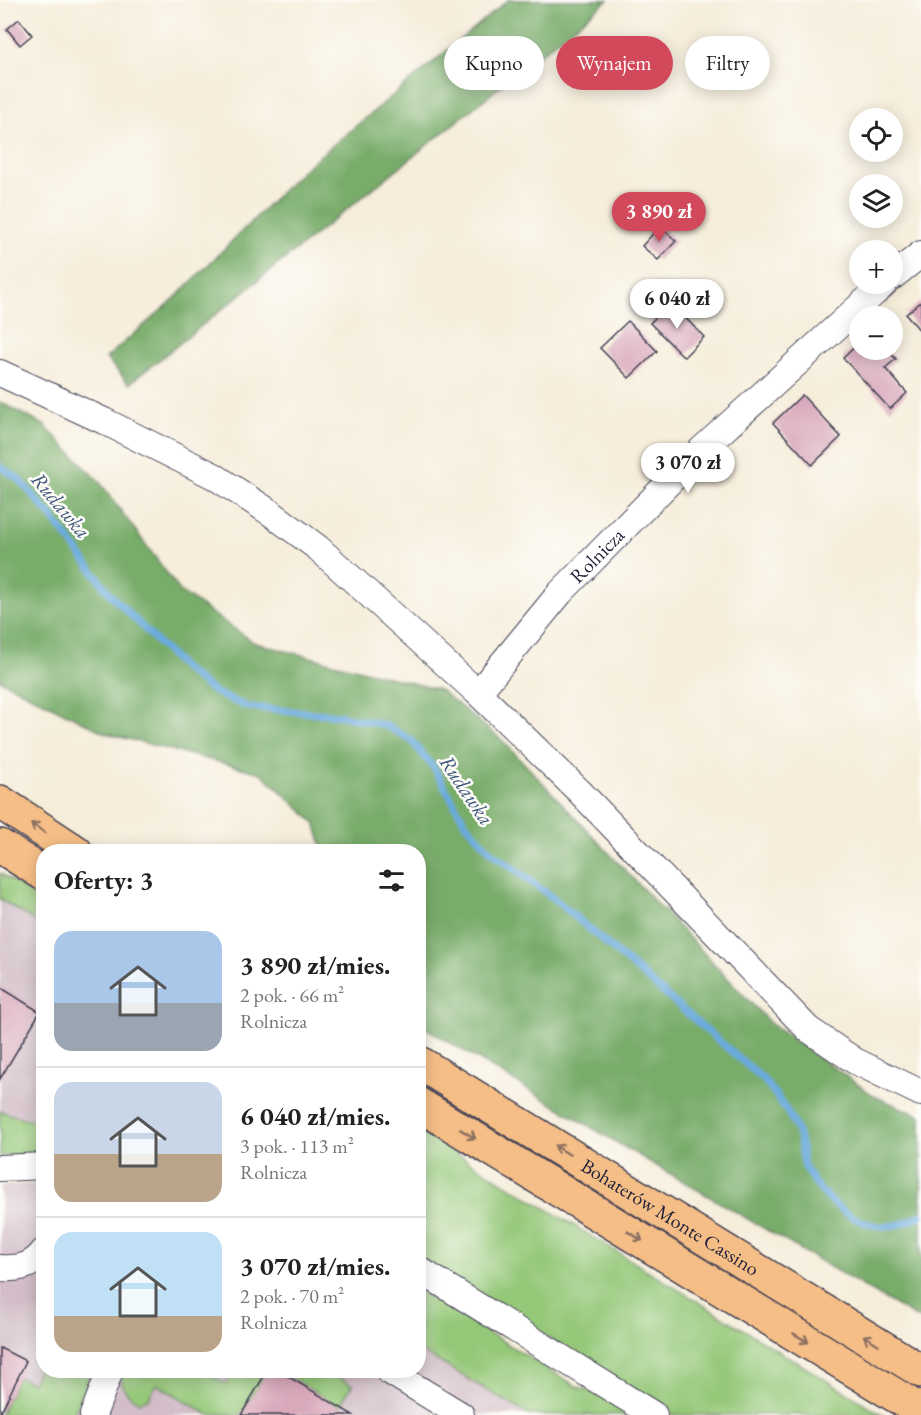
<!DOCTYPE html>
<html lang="pl">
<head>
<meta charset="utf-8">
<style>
	body { margin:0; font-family:"EB Garamond",serif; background:#f2f2f2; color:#222; height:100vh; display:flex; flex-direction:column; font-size:22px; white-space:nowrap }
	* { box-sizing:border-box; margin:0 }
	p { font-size:20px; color:#767676 }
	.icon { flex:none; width:33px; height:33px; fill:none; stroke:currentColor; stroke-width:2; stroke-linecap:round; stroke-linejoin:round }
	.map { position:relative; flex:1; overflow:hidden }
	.details { position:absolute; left:36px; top:844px; width:390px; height:534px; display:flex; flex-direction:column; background:#fff; border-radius:24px; box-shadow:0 3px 15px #0003 }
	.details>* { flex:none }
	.hud { position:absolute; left:444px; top:36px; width:387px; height:54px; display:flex; gap:12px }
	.tools { position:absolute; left:849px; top:108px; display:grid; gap:12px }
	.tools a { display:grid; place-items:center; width:54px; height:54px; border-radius:50%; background:#fff; box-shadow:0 3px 15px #0003; font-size:30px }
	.price { position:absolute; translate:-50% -51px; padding:0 14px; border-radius:21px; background:#fff; color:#222; font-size:20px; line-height:39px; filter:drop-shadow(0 2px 3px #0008) }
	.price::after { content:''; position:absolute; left:50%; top:36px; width:18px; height:14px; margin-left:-9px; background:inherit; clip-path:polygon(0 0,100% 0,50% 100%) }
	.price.active { background:#d1495b; color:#fff }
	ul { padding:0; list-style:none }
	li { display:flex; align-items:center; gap:18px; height:150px; padding:0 18px }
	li+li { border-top:2px solid #e0e0e0 }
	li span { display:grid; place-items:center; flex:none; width:168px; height:120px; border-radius:18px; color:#555 }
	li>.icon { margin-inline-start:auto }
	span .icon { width:72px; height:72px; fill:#fffc; stroke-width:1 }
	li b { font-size:26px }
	h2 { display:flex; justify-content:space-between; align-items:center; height:72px; padding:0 18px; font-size:26px }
	.pill { padding:0 21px; border-radius:27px; background:#fff; box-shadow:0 3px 15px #0003; font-size:21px; line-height:54px }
	.pill.active { background:#d1495b; color:#fff }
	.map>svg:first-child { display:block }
	.industrial { fill:#d2bdc8 }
	.green { fill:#95c879; stroke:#5c755a; stroke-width:1.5 }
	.forest { fill:#78ac69; stroke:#4d6752; stroke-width:1.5 }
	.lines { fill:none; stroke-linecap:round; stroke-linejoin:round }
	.stream { stroke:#6aaade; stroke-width:7 }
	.building { fill:#d9a8bb }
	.minor-casing { stroke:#424053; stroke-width:28 }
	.highway-casing { stroke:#424053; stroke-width:36 }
	.minor { stroke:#fff; stroke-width:26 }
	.highway { stroke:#f6be87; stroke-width:33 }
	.oneway { stroke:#8c7061 }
	.labels { text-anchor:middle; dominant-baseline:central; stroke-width:5; stroke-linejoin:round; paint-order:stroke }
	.street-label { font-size:20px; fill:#22223b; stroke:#fdfcf7 }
	.water-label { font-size:21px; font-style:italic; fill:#3f587c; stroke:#fdfcf7 }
</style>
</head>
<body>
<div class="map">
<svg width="921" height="1415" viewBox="0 0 921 1415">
	<rect width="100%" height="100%" fill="#fdfcf7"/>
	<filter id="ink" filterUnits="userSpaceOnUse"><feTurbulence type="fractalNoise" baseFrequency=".0167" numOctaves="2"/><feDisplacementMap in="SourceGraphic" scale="12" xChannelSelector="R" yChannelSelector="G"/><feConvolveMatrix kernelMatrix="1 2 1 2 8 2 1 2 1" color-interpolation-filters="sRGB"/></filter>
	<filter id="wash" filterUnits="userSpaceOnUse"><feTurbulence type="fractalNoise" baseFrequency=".008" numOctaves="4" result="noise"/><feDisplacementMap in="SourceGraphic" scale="24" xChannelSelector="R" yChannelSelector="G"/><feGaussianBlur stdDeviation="1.35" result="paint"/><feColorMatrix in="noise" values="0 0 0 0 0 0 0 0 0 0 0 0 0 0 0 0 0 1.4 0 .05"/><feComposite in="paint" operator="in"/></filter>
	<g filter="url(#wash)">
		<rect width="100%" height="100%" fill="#f6edda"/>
		<path class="industrial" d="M0 899 43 926V1124L0 1111Z
			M33 1184 43 1193 44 1371H418L419 1321 573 1415H0V1186Z"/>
		<path class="green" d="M0 873 43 901V926L0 899Z
			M0 1111 43 1124V1154L0 1156Z
			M418 1130 883 1415H671L419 1257Z
			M419 1290 576 1386 593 1392 633 1415H529L419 1350Z
			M43 1359 44 1371H91L74 1415H0L18 1377 32 1383Z
			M121 1371H203L226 1384 234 1371H267L241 1415H209L157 1384 148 1399 140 1402C126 1395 120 1387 121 1371Z
			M279 1371H329L352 1385 339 1407Z"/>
		<path class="forest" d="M508 0H608L129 384 106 358 173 300 304 169Z
			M0 402 44 425 99 481 180 591 255 643 440 690 502 740 770 1023 876 1097 921 1116V1320L631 1151 419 1024 418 852H324L315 823 261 773 105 733 0 680Z"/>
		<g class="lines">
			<path class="stream" d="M0 467 19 479 52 517 111 595 184 669 214 692 247 707 337 715 385 725 411 740 434 768 464 821 490 851 557 901 762 1078C777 1096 791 1114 799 1136 803 1146 800 1158 805 1167 810 1179 818 1188 827 1197 854 1224 885 1237 921 1215"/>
		</g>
		<g id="blocks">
			<path class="building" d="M19 19 32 35 20 45 7 29Z
				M660 226 676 241 658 260 642 246Z
				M921 302V332L906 314Z
				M671 303 704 337 684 357 650 323Z
				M628 321 657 351 629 378 600 348Z
				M860 342V350H887L896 359 885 368 907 393 890 409 843 358Z
				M802 395 841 437 812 465 773 423Z
				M0 987 40 1012 0 1079Z
				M0 1348 26 1361 0 1414Z
				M267 1371H279L353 1415H241Z"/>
		</g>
	</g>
	<g filter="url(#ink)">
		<use href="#blocks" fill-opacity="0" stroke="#424053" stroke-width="1.5"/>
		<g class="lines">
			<g class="minor-casing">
				<g id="minor">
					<path d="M892 277 921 254"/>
					<path d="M0 373 104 421 214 476 271 513 318 548 478 693 579 791 808 1029 855 1061 921 1093"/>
					<path id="s1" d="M478 693 560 593 700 451 884 284"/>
					<path d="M0 1168 44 1166"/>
					<path d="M0 1268C19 1269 32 1267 44 1251"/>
					<path d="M418 1269 654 1415"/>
					<path d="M389 1371 461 1415"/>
					<path d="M93 1415 110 1371"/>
				</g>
			</g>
			<g class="highway-casing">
				<g id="highway">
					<path d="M0 802 76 852"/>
					<path d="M0 846 44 874"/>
					<path id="s2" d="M418 1062 921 1371"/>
					<path d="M418 1104 921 1411"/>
				</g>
			</g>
			<use href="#minor" class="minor"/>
			<use href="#highway" class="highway"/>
		</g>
		<defs><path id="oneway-shaft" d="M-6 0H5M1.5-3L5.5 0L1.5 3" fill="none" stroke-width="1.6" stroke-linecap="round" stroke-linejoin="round" transform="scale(1.5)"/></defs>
		<g class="oneway">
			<use href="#oneway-shaft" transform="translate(38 828) rotate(-146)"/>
			<use href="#oneway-shaft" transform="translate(468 1134) rotate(31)"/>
			<use href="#oneway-shaft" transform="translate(562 1150) rotate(-148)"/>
			<use href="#oneway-shaft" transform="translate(635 1236) rotate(31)"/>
			<use href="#oneway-shaft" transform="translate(801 1338) rotate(31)"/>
			<use href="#oneway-shaft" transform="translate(871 1340) rotate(-148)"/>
		</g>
	</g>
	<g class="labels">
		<g class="street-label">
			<text stroke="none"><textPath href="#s1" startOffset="182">Rolnicza</textPath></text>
			<text stroke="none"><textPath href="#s2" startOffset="296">Bohaterów Monte Cassino</textPath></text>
		</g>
		<g class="water-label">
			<text transform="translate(61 505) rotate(50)">Rudawka</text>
			<text transform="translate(467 790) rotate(56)">Rudawka</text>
		</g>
	</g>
</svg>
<div class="tools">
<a><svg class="icon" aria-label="locate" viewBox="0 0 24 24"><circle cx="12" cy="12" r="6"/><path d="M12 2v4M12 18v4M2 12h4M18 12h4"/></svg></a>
<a><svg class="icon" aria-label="layers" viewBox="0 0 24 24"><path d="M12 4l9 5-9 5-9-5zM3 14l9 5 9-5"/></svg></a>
<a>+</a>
<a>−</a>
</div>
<b class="price active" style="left:659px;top:243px">3 890 zł</b>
<b class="price" style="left:677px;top:330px">6 040 zł</b>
<b class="price" style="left:688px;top:494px">3 070 zł</b>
<div class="hud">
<a class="pill">Kupno</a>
<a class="pill active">Wynajem</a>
<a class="pill">Filtry</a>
</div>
<section class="details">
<h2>Oferty: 3<svg class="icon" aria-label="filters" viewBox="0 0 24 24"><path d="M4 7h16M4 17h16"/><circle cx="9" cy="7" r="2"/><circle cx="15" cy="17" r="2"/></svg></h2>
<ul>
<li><span style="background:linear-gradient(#a9c7e8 60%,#9aa5b1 0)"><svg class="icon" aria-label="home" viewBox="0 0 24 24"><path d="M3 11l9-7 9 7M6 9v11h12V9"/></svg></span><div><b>3 890 zł/mies.</b><p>2 pok. · 66 m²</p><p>Rolnicza</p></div></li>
<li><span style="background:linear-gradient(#c9d6e8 60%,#b9a48a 0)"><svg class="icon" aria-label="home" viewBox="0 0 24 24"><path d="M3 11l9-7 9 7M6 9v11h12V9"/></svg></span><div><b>6 040 zł/mies.</b><p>3 pok. · 113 m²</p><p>Rolnicza</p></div></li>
<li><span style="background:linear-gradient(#bfe0f5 70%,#b9a48a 0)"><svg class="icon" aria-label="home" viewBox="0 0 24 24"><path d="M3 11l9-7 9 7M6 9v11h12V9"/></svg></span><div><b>3 070 zł/mies.</b><p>2 pok. · 70 m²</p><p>Rolnicza</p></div></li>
</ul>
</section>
</div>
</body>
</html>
